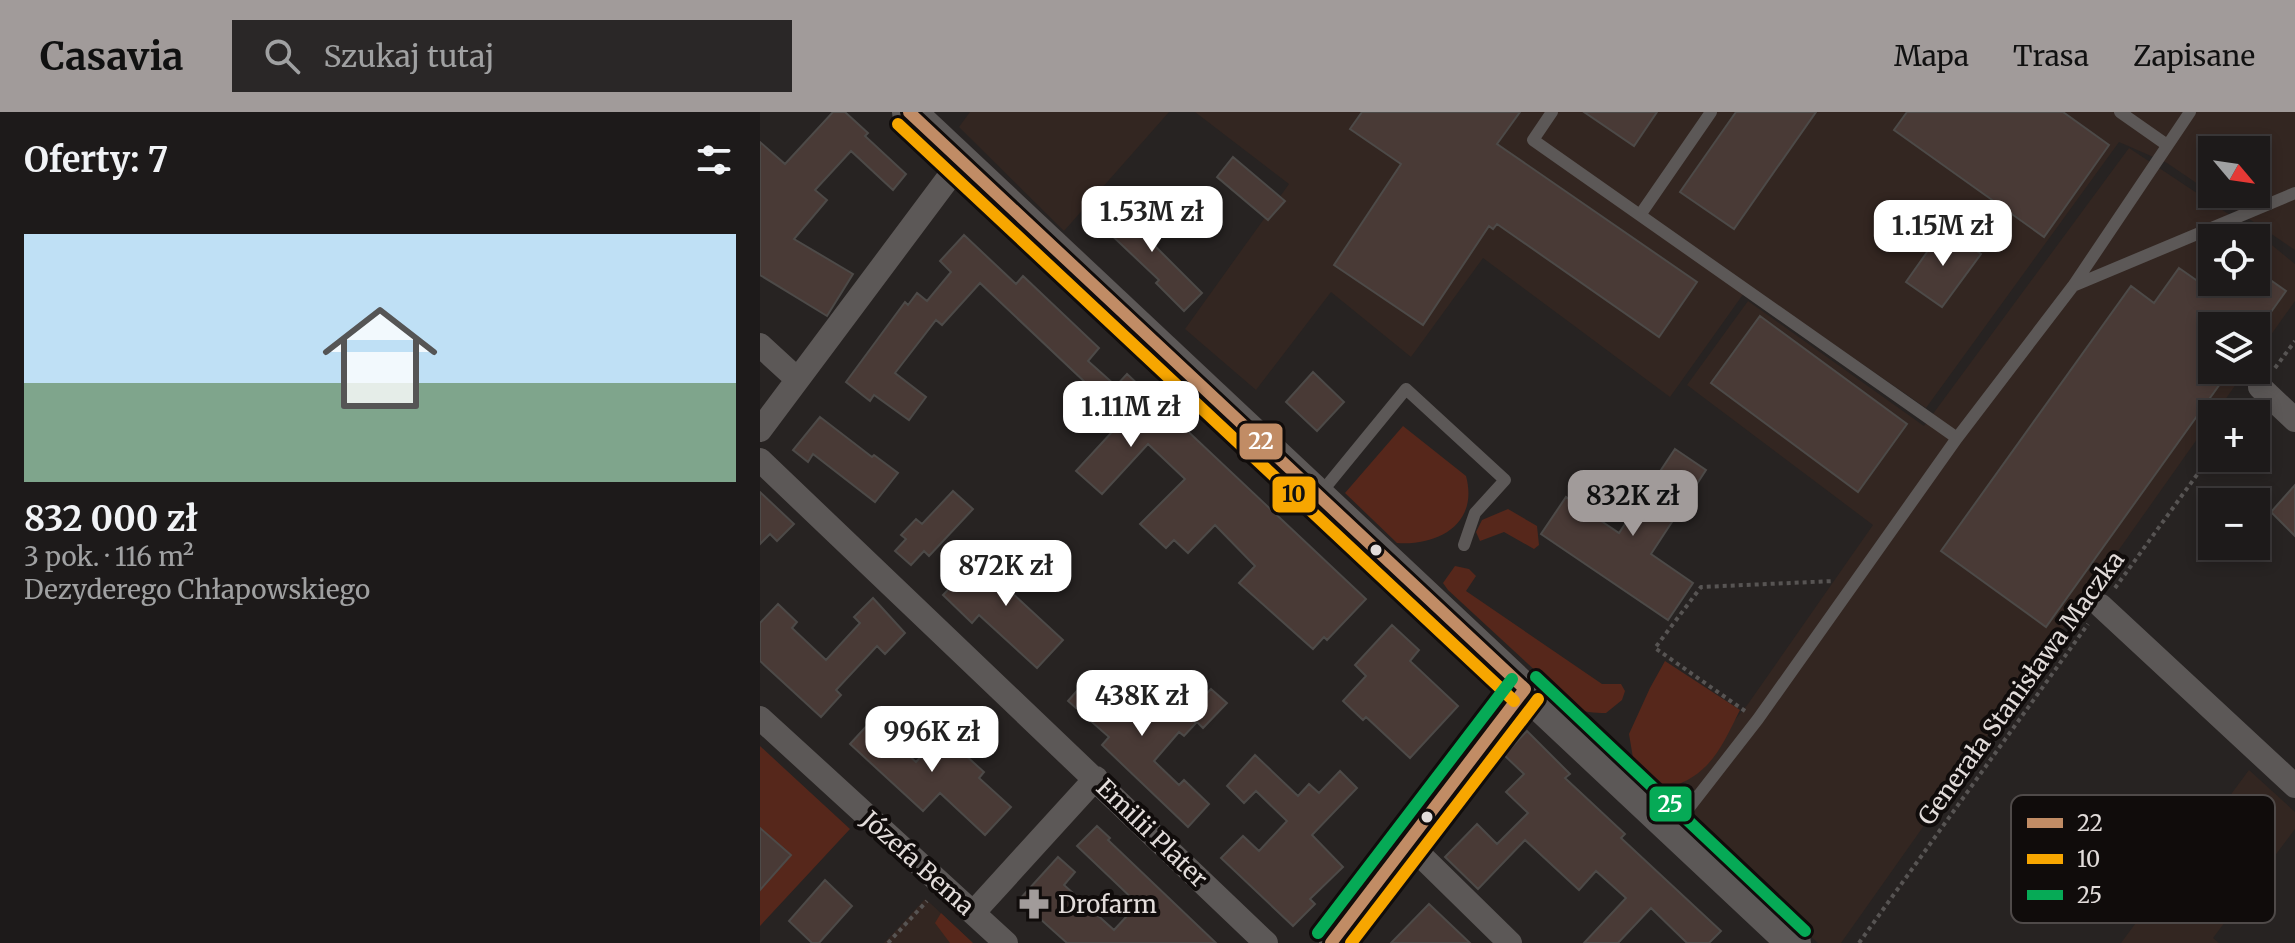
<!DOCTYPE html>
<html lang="pl">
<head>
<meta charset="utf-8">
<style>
	body { margin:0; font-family:Merriweather,serif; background:#2a2727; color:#f1f3f6; height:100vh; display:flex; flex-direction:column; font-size:30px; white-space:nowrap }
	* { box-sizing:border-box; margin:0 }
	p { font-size:26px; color:#a0a1a2 }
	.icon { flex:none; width:44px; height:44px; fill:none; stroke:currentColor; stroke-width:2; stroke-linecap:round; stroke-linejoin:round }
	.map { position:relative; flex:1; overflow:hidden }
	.panel { display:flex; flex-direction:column; background:#1d1a1a; width:760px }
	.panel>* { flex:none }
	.needle { width:52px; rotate:119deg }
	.fabs { position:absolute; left:1438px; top:24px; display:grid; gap:16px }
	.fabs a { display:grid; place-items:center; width:72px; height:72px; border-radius:0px; background:#1d1a1a; box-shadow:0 4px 12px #0003,0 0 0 2px #3b3839; font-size:40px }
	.price { position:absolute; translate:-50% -68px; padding:0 18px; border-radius:16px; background:#fff; color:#222; font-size:26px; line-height:52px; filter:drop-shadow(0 2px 4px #0008) }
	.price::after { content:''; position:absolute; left:50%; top:48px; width:24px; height:18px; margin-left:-12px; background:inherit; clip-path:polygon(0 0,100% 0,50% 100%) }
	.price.on { background:#a19b9a; color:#111 }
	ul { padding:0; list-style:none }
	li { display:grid; align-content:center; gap:16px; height:424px; padding:0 24px }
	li+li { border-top:2px solid #3b3839 }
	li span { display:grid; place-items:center; height:248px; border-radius:0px; color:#555 }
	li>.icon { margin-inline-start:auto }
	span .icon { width:144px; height:144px; fill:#fffc; stroke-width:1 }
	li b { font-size:34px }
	h2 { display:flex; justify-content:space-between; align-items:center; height:96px; padding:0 24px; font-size:34px }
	header { display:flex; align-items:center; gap:48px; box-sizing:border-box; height:112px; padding:0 40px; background:#a19b9a; color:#111 }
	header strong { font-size:38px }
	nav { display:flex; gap:44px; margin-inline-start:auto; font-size:28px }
	.search { width:560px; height:72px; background:#2a2727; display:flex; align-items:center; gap:20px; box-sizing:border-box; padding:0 28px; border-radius:0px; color:#a0a1a2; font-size:30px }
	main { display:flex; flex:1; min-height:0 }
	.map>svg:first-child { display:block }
	.built { fill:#332621; fill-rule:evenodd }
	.green { fill:#56271b }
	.building { fill:#493a36; stroke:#4d4a48; stroke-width:2 }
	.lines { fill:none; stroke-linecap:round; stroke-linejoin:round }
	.path { stroke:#575453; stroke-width:4; stroke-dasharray:4 4; stroke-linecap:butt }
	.lane { stroke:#5c5857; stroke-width:12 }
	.street { stroke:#5c5857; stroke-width:24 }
	.secondary { stroke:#5c5857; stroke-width:34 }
	.bus-1-casing { stroke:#100c0b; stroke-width:18 }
	.bus-2-casing { stroke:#100c0b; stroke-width:18 }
	.bus-3-casing { stroke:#100c0b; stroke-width:18 }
	.bus-1 { stroke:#c18c65; stroke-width:12 }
	.bus-2 { stroke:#f7a600; stroke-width:12 }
	.bus-3 { stroke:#06aa56; stroke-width:12 }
	.bus-dot { fill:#e2dcda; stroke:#100c0b; stroke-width:3 }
	.labels { text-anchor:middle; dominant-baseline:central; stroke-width:8; stroke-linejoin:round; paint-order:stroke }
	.street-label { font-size:24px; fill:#e2dcda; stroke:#100c0b }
	.poi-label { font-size:24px; fill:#e2dcda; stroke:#100c0b; text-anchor:start }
	.key { fill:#100c0b; stroke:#4f4a49; stroke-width:2 }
	.key-label { font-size:22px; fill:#e2dcda }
	.line-badge { stroke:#100c0b; stroke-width:3 }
	.badge-label { font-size:22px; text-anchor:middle; font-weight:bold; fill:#fff }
	.pale-badge-label { font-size:22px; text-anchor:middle; font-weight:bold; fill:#111 }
</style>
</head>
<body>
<header>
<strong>Casavia</strong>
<div class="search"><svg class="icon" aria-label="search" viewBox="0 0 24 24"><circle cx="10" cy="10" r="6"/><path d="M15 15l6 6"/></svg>Szukaj tutaj</div>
<nav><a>Mapa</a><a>Trasa</a><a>Zapisane</a></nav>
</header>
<main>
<section class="panel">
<h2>Oferty: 7<svg class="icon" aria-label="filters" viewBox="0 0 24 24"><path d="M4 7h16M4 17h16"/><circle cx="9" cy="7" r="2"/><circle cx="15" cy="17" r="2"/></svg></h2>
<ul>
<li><span style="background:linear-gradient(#bfe0f5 60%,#7fa58c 0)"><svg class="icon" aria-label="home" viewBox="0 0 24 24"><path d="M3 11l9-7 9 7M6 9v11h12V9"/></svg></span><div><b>832 000 zł</b><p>3 pok. · 116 m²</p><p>Dezyderego Chłapowskiego</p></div></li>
</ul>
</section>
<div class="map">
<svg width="1535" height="831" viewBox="0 0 1535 831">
	<rect width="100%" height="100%" fill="#272322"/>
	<path class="built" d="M210 0H409L304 119 199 15Z
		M435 0H1535V138L1407 51 1359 30 1166 296 989 174 910 285 723 146 651 245 571 180 496 278 425 217 529 72ZM1452 38H1496V82H1452Z
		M1369 36 1497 121 1535 152V189L1496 244V214H1452V258H1486L1455 302H1452V306L1081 831H1058L905 693 988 592 1113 413 927 273 988 189 1164 314ZM1452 126H1496V170H1452Z
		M1489 658 1535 700V717L1453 826 1459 831H1361Z
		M165 787 170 791 213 831H124Z"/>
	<path class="green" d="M643 314 706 364C719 412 678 434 637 431L585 381Z
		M748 397 777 414 779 433 774 437 744 420 720 429 716 420 722 408Z
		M695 454 709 457 716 464 706 479 842 572H861L865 579 862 588 846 601C821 601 807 597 788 580L792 574 688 478 683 471Z
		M905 549 980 598C961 636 951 662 909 676L881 663 874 652 869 622 890 576Z
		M0 634 90 717 0 814Z
		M181 801 213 831H190L175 811Z"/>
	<path class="building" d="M73 0H85L108 21 105 24 146 62 133 78 91 39 55 78 67 88 34 127 93 162 67 204 0 163V30L25 52Z
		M602 0H760L737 32 937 170 899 225 737 112 733 117 729 114 663 213 574 153 641 52 590 17Z
		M824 0H897L874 34Z
		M976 0H1056L974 117 920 80Z
		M1147 0H1303L1349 33 1284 125 1134 18Z
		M473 45 525 89 508 108 457 65Z
		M373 89 405 120 393 132 442 181 424 199 396 171 399 168 346 118Z
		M1184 116 1221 142 1182 195 1146 170Z
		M204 123 256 172 263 164 339 236 328 249 356 274 367 262 606 487 567 528 564 525 553 537 479 471 495 454 455 413 428 441 414 428 406 436 380 412 425 367 388 332 342 382 316 359 364 307 220 171 182 213 176 208 135 261 166 285 149 308 114 283 110 289 86 270 145 190 148 193 157 181 167 189 191 160 180 149Z
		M1419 156 1439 170H1496V158L1526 179 1496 221V214H1452V258H1470L1286 515 1181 439 1371 174 1394 191Z
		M1000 204 1147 312 1098 380 951 271Z
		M553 260 584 290 557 319 526 290Z
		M60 305 112 345 114 343 138 361 115 390 53 342 48 350 33 338Z
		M915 337 946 358 891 442 933 471 908 508 781 422 806 385 859 421Z
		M1535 373V424L1511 400Z
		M193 379 213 397 169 444 164 439 151 453 135 439 146 427 141 423 156 407 162 412Z
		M0 380 34 412 17 429 10 422 0 432Z
		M257 434 276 452 250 479 303 528 277 556 219 503 212 511 183 483 206 459 221 474Z
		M113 486 145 521 125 542 117 534 76 578 81 583 61 605 0 549V511L18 492 37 510 32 516 66 548 100 511 94 505Z
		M632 513 659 538 650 549 698 594 650 646 606 605 603 608 583 589 606 564 595 553Z
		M384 562 436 611 424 624 419 620 394 649 419 673 424 668 449 692 428 715 342 633 349 625 308 589 331 563 359 588Z
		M451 577 467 591 443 616 428 601Z
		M124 595 139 607 125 622 156 650 182 622 224 660 219 666 251 695 225 723 180 681 163 699 90 632Z
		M767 619 810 662 805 666 865 722 861 726 961 819 949 831H927L891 796 858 831H824L866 786 836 759 819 778 765 728 718 777 685 745 717 712 737 732 768 701 746 680 764 662 744 643Z
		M495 643 538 684 549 672 559 681 580 659 597 676 552 723 583 755 550 787 555 792 533 814 461 746 483 724 499 739 527 709 496 679 484 691 467 674Z
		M337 714 350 726 348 728 456 831H307L259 788 298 745 315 760 304 773 354 818 378 792 317 734Z
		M0 716 31 743 0 778Z
		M65 768 92 794 59 831H52L29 809Z
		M669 792 710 831H631Z"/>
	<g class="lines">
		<path class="path" d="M1515 256 1535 229
			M1355 476 1452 342
			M985 599 895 536 941 475 1074 469
			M128 831 167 789
			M1099 831 1328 512"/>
		<path class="lane" d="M792 0 773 28 1197 326
			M1360 0 1407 33
			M880 103 951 0
			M1313 174 1430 0
			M560 382 646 277 745 368 715 401 704 433
			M914 715 998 607 1197 326 1313 174 1535 81"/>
		<path class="street" d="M0 233 37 267
			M1500 275 1535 308
			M0 318 201 49
			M0 348 506 831
			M1341 494 1535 674
			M0 606 246 831
			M648 731 750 831
			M213 801 336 666
			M571 831 765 577"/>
		<path class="secondary" d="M149 0 1034 831"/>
		<g class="bus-1-casing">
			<path id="bus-1" d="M149 0 765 577
				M571 831 765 577"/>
		</g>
		<g class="bus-2-casing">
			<path id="bus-2" d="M138 12 754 589
				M591 831 778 587"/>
		</g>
		<g class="bus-3-casing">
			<path id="bus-3" d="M776 565 1045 819
				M558 821 752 567"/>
		</g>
		<use href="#bus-1" class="bus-1"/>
		<use href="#bus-2" class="bus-2"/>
		<use href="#bus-3" class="bus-3"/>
	</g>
	<defs>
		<g id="pharmacy-bare" transform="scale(2.4)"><path d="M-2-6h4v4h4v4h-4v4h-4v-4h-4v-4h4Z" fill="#a19b9a" stroke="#100c0b" stroke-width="2.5" paint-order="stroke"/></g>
	</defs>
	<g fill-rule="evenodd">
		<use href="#pharmacy-bare" x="274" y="792"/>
	</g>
	<g class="bus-dot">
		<circle cx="616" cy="438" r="7"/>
		<circle cx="667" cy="705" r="7"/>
	</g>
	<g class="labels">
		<g class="street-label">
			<text transform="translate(1261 576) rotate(-54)">Generała Stanisława Maczka</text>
			<text transform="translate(392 721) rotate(44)">Emilii Plater</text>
			<text transform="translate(158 751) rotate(42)">Józefa Bema</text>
		</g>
		<g class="poi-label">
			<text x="298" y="792">Drofarm</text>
		</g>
	</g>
	<rect x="1251" y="683" width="264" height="128" rx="12" class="key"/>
	<rect x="1267" y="706" width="36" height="10" fill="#c18c65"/>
	<rect x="1267" y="742" width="36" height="10" fill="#f7a600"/>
	<rect x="1267" y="778" width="36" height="10" fill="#06aa56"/>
	<g class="key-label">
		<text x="1317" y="719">22</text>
		<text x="1317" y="755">10</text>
		<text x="1317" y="791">25</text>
	</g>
	<g class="line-badge">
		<rect x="478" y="310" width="46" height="39" rx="8" fill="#c18c65"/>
		<rect x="511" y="363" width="46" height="39" rx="8" fill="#f7a600"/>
		<rect x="888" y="673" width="45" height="38" rx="8" fill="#06aa56"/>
	</g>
	<g class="badge-label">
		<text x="501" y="337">22</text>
		<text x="910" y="700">25</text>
	</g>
	<g class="pale-badge-label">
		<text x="534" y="390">10</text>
	</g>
</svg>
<div class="fabs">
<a><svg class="needle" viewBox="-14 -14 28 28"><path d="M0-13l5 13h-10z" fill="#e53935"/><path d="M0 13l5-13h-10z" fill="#a0a1a2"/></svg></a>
<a><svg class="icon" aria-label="locate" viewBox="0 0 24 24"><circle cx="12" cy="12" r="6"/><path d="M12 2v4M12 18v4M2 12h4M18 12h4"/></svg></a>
<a><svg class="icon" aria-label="layers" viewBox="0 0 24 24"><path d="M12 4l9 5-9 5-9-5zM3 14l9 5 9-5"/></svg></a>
<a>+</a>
<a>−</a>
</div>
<b class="price" style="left:392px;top:142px">1.53M zł</b>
<b class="price" style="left:1183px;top:156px">1.15M zł</b>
<b class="price" style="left:371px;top:337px">1.11M zł</b>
<b class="price on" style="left:873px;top:426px">832K zł</b>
<b class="price" style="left:246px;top:496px">872K zł</b>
<b class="price" style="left:382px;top:626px">438K zł</b>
<b class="price" style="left:172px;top:662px">996K zł</b>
</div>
</main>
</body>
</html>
